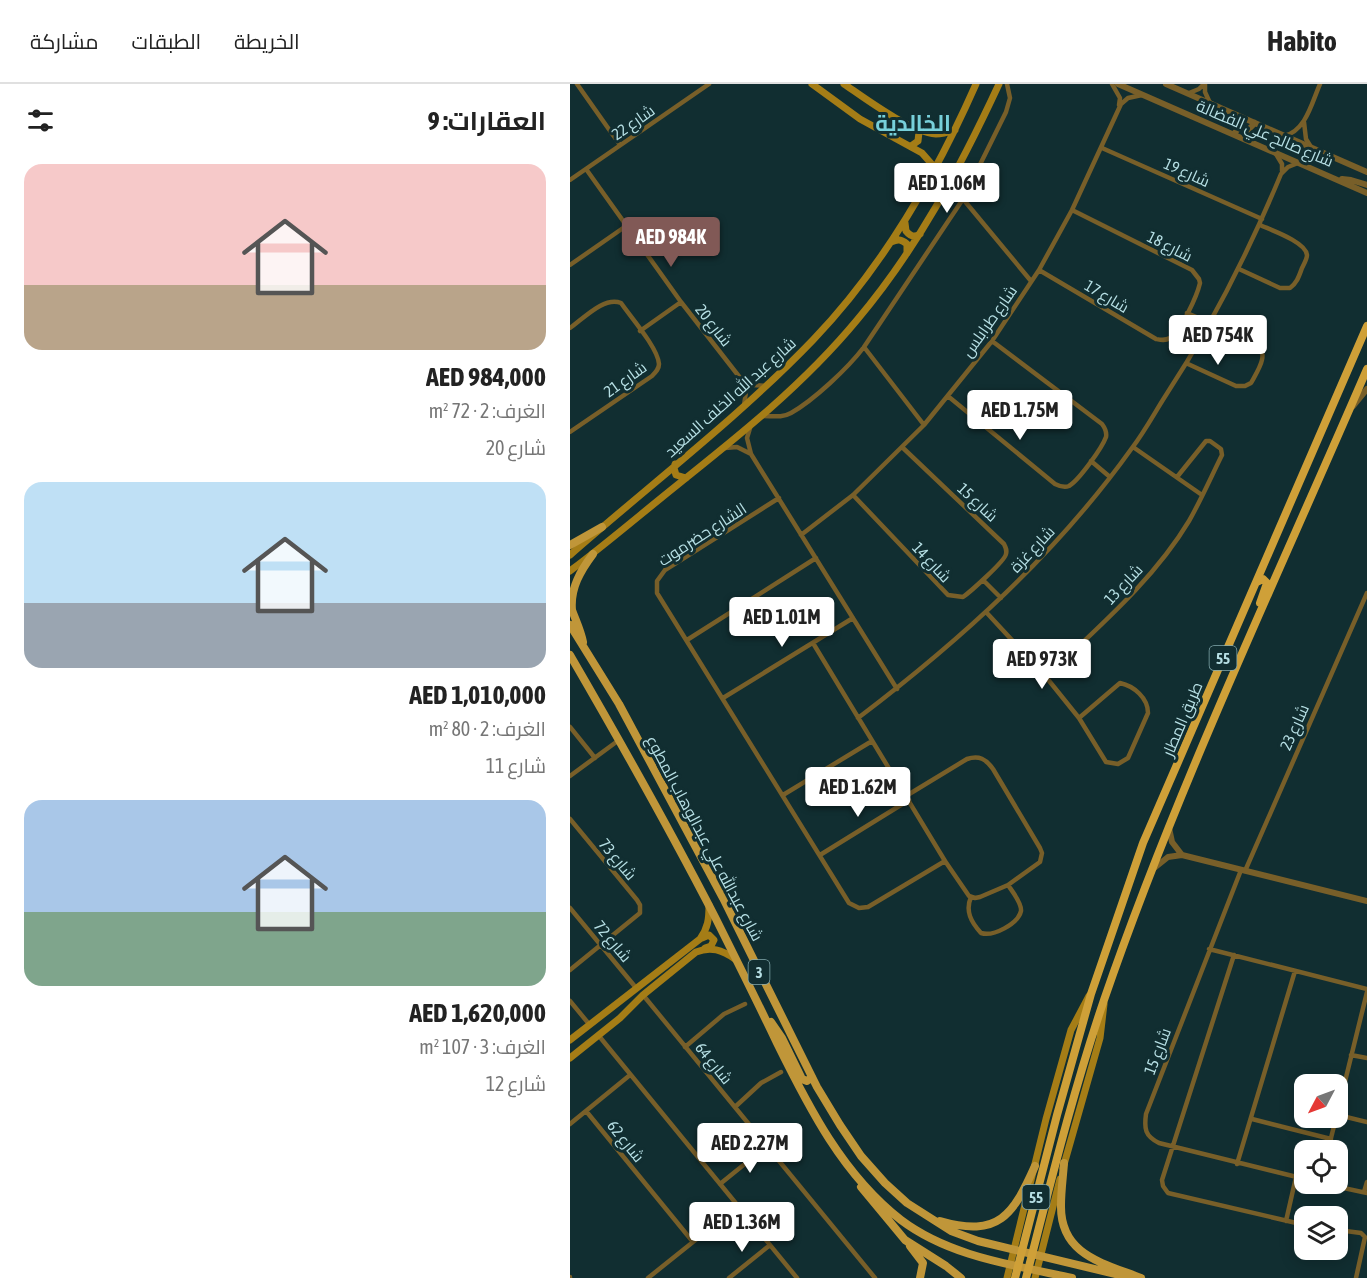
<!DOCTYPE html>
<html lang="ar">
<head>
<meta charset="utf-8">
<style>
	body { margin:0; font-family:"Asap Condensed",Cairo,sans-serif; background:#f6f6f6; color:#222; direction:rtl; height:100vh; display:flex; flex-direction:column; font-size:22px; white-space:nowrap }
	* { box-sizing:border-box; margin:0 }
	p { font-size:20px; color:#767676 }
	.icon { flex:none; width:33px; height:33px; fill:none; stroke:currentColor; stroke-width:2; stroke-linecap:round; stroke-linejoin:round }
	.map { position:relative; flex:1; overflow:hidden; direction:ltr }
	.panel { display:flex; flex-direction:column; background:#fff; width:570px }
	.panel>* { flex:none }
	.needle { width:39px; rotate:229deg }
	.controls { position:absolute; left:724px; top:990px; display:grid; gap:12px }
	.controls a { display:grid; place-items:center; width:54px; height:54px; border-radius:12px; background:#fff; box-shadow:0 3px 15px #0003; font-size:30px }
	.price { position:absolute; translate:-50% -51px; padding:0 14px; border-radius:6px; background:#fff; color:#222; font-size:20px; line-height:39px; filter:drop-shadow(0 2px 3px #0008) }
	.price::after { content:''; position:absolute; left:50%; top:36px; width:18px; height:14px; margin-left:-9px; background:inherit; clip-path:polygon(0 0,100% 0,50% 100%) }
	.price.current { background:#815956; color:#fff }
	ul { padding:0; list-style:none }
	li { display:grid; align-content:center; gap:12px; height:318px; padding:0 24px }
	li span { display:grid; place-items:center; height:186px; border-radius:18px; color:#555 }
	li>.icon { margin-inline-start:auto }
	span .icon { width:108px; height:108px; fill:#fffc; stroke-width:1 }
	li b { font-size:26px }
	h2 { display:flex; justify-content:space-between; align-items:center; height:72px; padding:0 24px; font-size:26px }
	header { display:flex; align-items:center; gap:36px; box-sizing:border-box; height:84px; padding:0 30px; background:#fff; border-bottom:2px solid #e0e0e0 }
	header strong { font-size:28px }
	nav { display:flex; gap:33px; margin-inline-start:auto; font-size:21px }
	main { display:flex; flex:1; min-height:0 }
	.map>svg:first-child { display:block }
	.lines { fill:none; stroke-linecap:round; stroke-linejoin:round }
	.minor { stroke:#785f29; stroke-width:4.5 }
	.tertiary { stroke:#785f29; stroke-width:6 }
	.secondary { stroke:#a57d16; stroke-width:7 }
	.primary { stroke:#c09639; stroke-width:8 }
	.trunk { stroke:#cfa038; stroke-width:8 }
	.labels { text-anchor:middle; dominant-baseline:central; stroke-width:6; stroke-linejoin:round; paint-order:stroke }
	.shield { fill:#112e31; stroke:#84aaae; stroke-width:1.5 }
	.shield-label { font-size:15px; font-weight:bold; fill:#b6dfe4 }
	.street-label { font-size:16px; fill:#b6dfe4; stroke:#112e31 }
	.district-label { font-size:22px; font-weight:bold; fill:#77d0da; stroke:#112e31 }
</style>
</head>
<body>
<header>
<strong>Habito</strong>
<nav><a>الخريطة</a><a>الطبقات</a><a>مشاركة</a></nav>
</header>
<main>
<div class="map">
<svg width="797" height="1194" viewBox="0 0 797 1194">
	<rect width="100%" height="100%" fill="#112e31"/>
	<g class="lines">
		<path class="minor" d="M7 0 50 61
			M542 0 550 14 549 21
			M635 0V8L640 19
			M619 9 629 5 634 0
			M734 38 736 55 741 63
			M714 52C736 47 742 18 750 0
			M532 64 692 135
			M706 70 712 80V87
			M16 85 111 218 171 295 176 308 174 321
			M0 96 139 0
			M393 115 461 197
			M0 181 56 142
			M669 185 710 204H720C727 199 729 192 732 184 734 180 737 175 737 171 736 158 701 146 690 141
			M469 186 586 255C591 256 595 257 600 254 611 247 627 212 630 199L629 195 622 186 502 126
			M617 229 686 259C700 270 688 286 681 299L675 302H666L618 280
			M0 244C13 235 34 212 51 219 60 232 88 264 89 280 89 285 86 288 82 292L0 348
			M70 247 111 218
			M294 263 354 341
			M171 295 183 301 197 302
			M379 313 485 400C489 402 494 404 499 402 509 396 532 364 536 353 537 348 535 344 532 340L422 257
			M193 332C203 332 212 334 221 329 244 316 278 284 294 263L393 115 436 28 440 14 437 0
			M180 344 177 354 181 370 327 605
			M563 363 632 411
			M155 364 167 363 181 370
			M521 377 540 393
			M283 411 378 511 393 513C400 508 435 477 436 470 437 466 436 464 434 460L332 363
			M209 414 95 486 87 497V509L279 819 289 824 298 823 375 777
			M231 451 283 411 354 341 422 257 469 186 502 126 551 20 558 14 572 11
			M413 496 431 514
			M416 528 476 593 509 634 536 678 548 680 558 674 578 629C578 614 564 602 550 599L509 634
			M117 556 246 474
			M243 559 375 777 399 812 405 814 410 813 438 801 470 778 472 769 470 764 423 685C416 675 409 671 397 675L336 712
			M476 593C526 545 583 497 619 437 631 416 641 393 652 371L651 365 640 357H636L607 393
			M153 614 283 534
			M288 634C391 556 487 469 562 364 575 347 585 328 596 311 642 241 679 167 711 90L718 83 728 79
			M0 643 25 674
			M0 692 49 656
			M213 711 302 657
			M0 735 67 816 70 821V829L0 886
			M250 771 339 716
			M671 786 576 1030C574 1045 575 1052 589 1059L735 1095
			M675 787 797 509
			M401 813C395 827 401 838 411 849 423 853 448 840 451 827 452 819 442 807 438 801
			M0 824 67 905
			M639 865 797 905
			M664 871 592 1096 593 1102 598 1109 735 1141
			M73 911 305 1194
			M0 917 19 940
			M29 952 227 1194
			M115 963 154 930 175 920
			M781 971 797 974
			M165 1023 191 999 211 988
			M768 1026 797 908
			M16 1027 123 1158
			M768 1031 797 1038
			M682 1035 761 1055
			M0 1040 60 991
			M758 1066 766 1034
			M667 1080 725 887
			M150 1100 197 1062
			M755 1100 797 1109
			M794 1108 797 1098
			M716 1137 726 1093
			M768 1146 791 1149 795 1153 786 1194
			M0 1193V1194
			M78 1194 168 1122
			M159 1194 200 1161"/>
		<path class="tertiary" d="M548 0 797 109
			M596 0 797 88
			M664 50 670 42 669 32
			M679 57 677 47 685 39
			M772 95 781 96 797 101
			M783 322 797 305
			M599 744 602 758 612 771
			M583 785 598 773 612 771 797 817"/>
		<path class="secondary" d="M242 0 290 35 352 69 366 85
			M274 0C296 15 340 48 366 50 373 50 379 48 385 46
			M341 62 348 57 349 48 347 44
			M335 139 336 147C340 152 344 154 350 150
			M321 158C328 155 331 155 337 160V169
			M105 380 104 384 106 391 116 394
			M0 471C81 400 168 334 243 256 314 182 365 93 406 0
			M0 487C36 460 71 430 106 402 170 351 234 300 287 236 347 165 390 84 429 0
			M132 854 139 851 144 856 141 862 135 864
			M0 956 130 855C138 844 139 835 139 821
			M0 974 50 934 73 911 126 868C141 862 152 866 165 875
			M493 1084 530 954 534 920
			M437 1194 476 1035 501 946 519 912
			M465 1194 490 1095"/>
		<path class="primary" d="M0 461 32 443
			M0 541 49 620 153 814 247 1003 270 1041 291 1072 315 1099 337 1119 381 1147 408 1157 562 1194
			M13 558C11 547 6 537 2 526 0 504 11 486 23 470
			M0 571C50 657 99 744 145 833 166 875 187 917 207 959 239 1024 273 1091 331 1136 380 1173 444 1181 502 1194
			M201 938 212 954 232 995 237 997 242 993
			M494 1079C493 1093 491 1107 491 1121 490 1171 533 1179 571 1194
			M291 1103 335 1156 376 1182 391 1194
			M370 1137C429 1154 443 1131 465 1082
			M340 1162 353 1179 350 1194"/>
		<path class="trunk" d="M687 498 693 495 697 499 690 519
			M445 1194 487 1031 521 910 573 759 797 242
			M456 1194C480 1101 503 1007 534 916 608 701 707 494 797 285"/>
	</g>
	<g class="labels">
		<g class="shield">
			<rect x="639.5" y="562" width="27" height="24" rx="4.5"/>
			<rect x="178.5" y="876" width="21" height="24" rx="4.5"/>
			<rect x="452.5" y="1101" width="27" height="24" rx="4.5"/>
		</g>
		<g class="shield-label">
			<text x="653" y="574">55</text>
			<text x="189" y="888">3</text>
			<text x="466" y="1113">55</text>
		</g>
		<g class="street-label">
			<text transform="translate(63 38) rotate(-35)">شارع 22</text>
			<text transform="translate(695 49) rotate(23)">شارع صالح علي الفضالة</text>
			<text transform="translate(617 88) rotate(24)">شارع 19</text>
			<text transform="translate(600 162) rotate(27)">شارع 18</text>
			<text transform="translate(537 212) rotate(31)">شارع 17</text>
			<text transform="translate(419 237) rotate(-55)">شارع طرابلس</text>
			<text transform="translate(144 241) rotate(52)">شارع 20</text>
			<text transform="translate(55 295) rotate(-36)">شارع 21</text>
			<text transform="translate(160 313) rotate(-42)">شارع عبد الله الخلف السعيد</text>
			<text transform="translate(408 418) rotate(43)">شارع 15</text>
			<text transform="translate(132 450) rotate(-33)">الشارع حضرموت</text>
			<text transform="translate(462 465) rotate(-47)">شارع غزة</text>
			<text transform="translate(362 478) rotate(47)">شارع 14</text>
			<text transform="translate(553 500) rotate(-47)">شارع 13</text>
			<text transform="translate(612 635) rotate(-67)">طريق المطار</text>
			<text transform="translate(724 643) rotate(-66)">شارع 23</text>
			<text transform="translate(135 754) rotate(62)">شارع عبدالله علي عبدالوهاب المطوع</text>
			<text transform="translate(48 775) rotate(50)">شارع 73</text>
			<text transform="translate(43 857) rotate(50)">شارع 72</text>
			<text transform="translate(587 967) rotate(-69)">شارع 15</text>
			<text transform="translate(144 979) rotate(51)">شارع 64</text>
			<text transform="translate(56 1057) rotate(51)">شارع 62</text>
		</g>
		<g class="district-label">
			<text x="343" y="39">الخالدية</text>
		</g>
	</g>
</svg>
<div class="controls">
<a><svg class="needle" viewBox="-14 -14 28 28"><path d="M0-13l5 13h-10z" fill="#e53935"/><path d="M0 13l5-13h-10z" fill="#767676"/></svg></a>
<a><svg class="icon" aria-label="locate" viewBox="0 0 24 24"><circle cx="12" cy="12" r="6"/><path d="M12 2v4M12 18v4M2 12h4M18 12h4"/></svg></a>
<a><svg class="icon" aria-label="layers" viewBox="0 0 24 24"><path d="M12 4l9 5-9 5-9-5zM3 14l9 5 9-5"/></svg></a>
</div>
<b class="price" style="left:377px;top:130px">AED 1.06M</b>
<b class="price current" style="left:101px;top:184px">AED 984K</b>
<b class="price" style="left:648px;top:282px">AED 754K</b>
<b class="price" style="left:450px;top:357px">AED 1.75M</b>
<b class="price" style="left:212px;top:564px">AED 1.01M</b>
<b class="price" style="left:472px;top:606px">AED 973K</b>
<b class="price" style="left:288px;top:734px">AED 1.62M</b>
<b class="price" style="left:180px;top:1090px">AED 2.27M</b>
<b class="price" style="left:172px;top:1169px">AED 1.36M</b>
</div>
<section class="panel">
<h2>العقارات: 9<svg class="icon" aria-label="filters" viewBox="0 0 24 24"><path d="M4 7h16M4 17h16"/><circle cx="9" cy="7" r="2"/><circle cx="15" cy="17" r="2"/></svg></h2>
<ul>
<li><span style="background:linear-gradient(#f6c9c9 65%,#b9a48a 0)"><svg class="icon" aria-label="home" viewBox="0 0 24 24"><path d="M3 11l9-7 9 7M6 9v11h12V9"/></svg></span><div><b>AED 984,000</b><p>الغرف: 2 · 72 m²</p><p>شارع 20</p></div></li>
<li><span style="background:linear-gradient(#bfe0f5 65%,#9aa5b1 0)"><svg class="icon" aria-label="home" viewBox="0 0 24 24"><path d="M3 11l9-7 9 7M6 9v11h12V9"/></svg></span><div><b>AED 1,010,000</b><p>الغرف: 2 · 80 m²</p><p>شارع 11</p></div></li>
<li><span style="background:linear-gradient(#a9c7e8 60%,#7fa58c 0)"><svg class="icon" aria-label="home" viewBox="0 0 24 24"><path d="M3 11l9-7 9 7M6 9v11h12V9"/></svg></span><div><b>AED 1,620,000</b><p>الغرف: 3 · 107 m²</p><p>شارع 12</p></div></li>
</ul>
</section>
</main>
</body>
</html>
